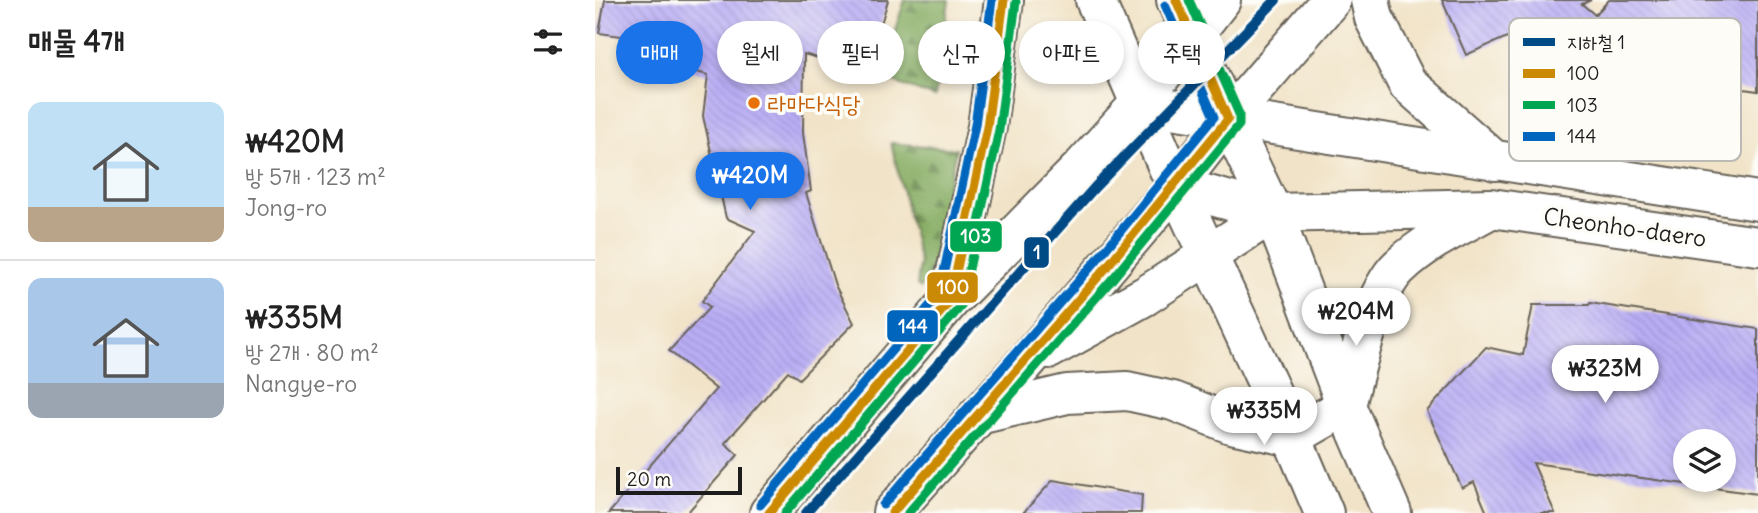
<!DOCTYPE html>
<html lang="ko">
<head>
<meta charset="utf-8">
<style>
	body { margin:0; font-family:Delius,"Poor Story",sans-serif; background:#f2f2f2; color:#222; height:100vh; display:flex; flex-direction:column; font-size:26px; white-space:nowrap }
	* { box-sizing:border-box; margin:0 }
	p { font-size:23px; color:#767676 }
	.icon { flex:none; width:38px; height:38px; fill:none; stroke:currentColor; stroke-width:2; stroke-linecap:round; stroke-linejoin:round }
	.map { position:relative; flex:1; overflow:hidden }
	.panel { display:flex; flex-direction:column; background:#fff; width:595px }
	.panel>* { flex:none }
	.top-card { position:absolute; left:21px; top:21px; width:665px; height:63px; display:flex; gap:14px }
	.fabs { position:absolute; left:1078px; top:429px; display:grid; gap:14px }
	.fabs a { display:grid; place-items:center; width:63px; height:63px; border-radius:50%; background:#fff; box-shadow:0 4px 10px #0003; font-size:35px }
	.scale { position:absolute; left:21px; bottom:18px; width:126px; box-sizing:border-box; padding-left:7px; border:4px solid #1c1c1c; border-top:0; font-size:19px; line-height:24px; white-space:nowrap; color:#1c1c1c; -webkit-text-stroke:5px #fdfcf7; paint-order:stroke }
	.price { position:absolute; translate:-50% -60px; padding:0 16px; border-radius:24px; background:#fff; color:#222; font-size:23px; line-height:46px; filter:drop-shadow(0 2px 4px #0008) }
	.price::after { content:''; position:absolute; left:50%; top:42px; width:21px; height:16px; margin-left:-10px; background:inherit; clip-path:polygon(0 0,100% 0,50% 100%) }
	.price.selected { background:#1a73e8; color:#fff }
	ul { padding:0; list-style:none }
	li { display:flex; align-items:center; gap:21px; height:175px; padding:0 28px }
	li+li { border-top:2px solid #e0e0e0 }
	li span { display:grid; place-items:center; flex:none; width:196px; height:140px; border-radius:14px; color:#555 }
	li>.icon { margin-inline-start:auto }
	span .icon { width:84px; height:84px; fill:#fffc; stroke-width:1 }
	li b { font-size:30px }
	h2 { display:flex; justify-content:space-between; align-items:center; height:84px; padding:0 28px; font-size:30px }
	.tag { padding:0 24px; border-radius:32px; background:#fff; box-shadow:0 4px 10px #0003; font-size:24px; line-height:63px }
	.tag.selected { background:#1a73e8; color:#fff }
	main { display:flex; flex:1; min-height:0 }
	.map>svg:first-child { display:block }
	.forest { fill:url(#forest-firs); stroke:#50643e; stroke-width:2 }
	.building { fill:url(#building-back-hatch); fill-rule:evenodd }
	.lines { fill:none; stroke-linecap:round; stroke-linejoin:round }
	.secondary-casing { stroke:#676258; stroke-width:42 }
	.primary-casing { stroke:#676258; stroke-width:42 }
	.secondary { stroke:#fff; stroke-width:38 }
	.primary { stroke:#fff; stroke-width:38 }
	.bus-1-casing { stroke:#fdfcf7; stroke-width:14 }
	.bus-2-casing { stroke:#fdfcf7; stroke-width:14 }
	.bus-3-casing { stroke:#fdfcf7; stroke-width:14 }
	.bus-1 { stroke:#cb8a06; stroke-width:9 }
	.bus-2 { stroke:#00a651; stroke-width:9 }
	.bus-3 { stroke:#0065bd; stroke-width:9 }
	.metro-1-casing { stroke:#fdfcf7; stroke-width:16 }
	.metro-1 { stroke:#004a85; stroke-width:10 }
	.food-dot { fill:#e8710a; stroke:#fdfcf7; stroke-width:2.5 }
	.labels { text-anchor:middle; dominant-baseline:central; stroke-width:7; stroke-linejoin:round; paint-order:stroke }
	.food-label { font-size:23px; fill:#c56008; stroke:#fdfcf7; text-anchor:start }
	.street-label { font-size:23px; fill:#1c1c1c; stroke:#fdfcf7 }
	.key { fill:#fdfcf7; stroke:#bab9b5; stroke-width:2 }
	.key-label { font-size:19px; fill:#1c1c1c }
	.line-badge { stroke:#fdfcf7; stroke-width:2.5 }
	.badge-label { font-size:19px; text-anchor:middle; font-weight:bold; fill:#fff }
</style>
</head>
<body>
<main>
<section class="panel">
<h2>매물 4개<svg class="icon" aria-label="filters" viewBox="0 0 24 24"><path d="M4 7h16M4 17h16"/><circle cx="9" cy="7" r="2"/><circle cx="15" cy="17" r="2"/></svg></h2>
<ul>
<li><span style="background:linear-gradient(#bfe0f5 75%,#b9a48a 0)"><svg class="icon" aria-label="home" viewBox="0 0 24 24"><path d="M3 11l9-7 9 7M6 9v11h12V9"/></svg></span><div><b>₩420M</b><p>방 5개 · 123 m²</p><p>Jong-ro</p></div></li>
<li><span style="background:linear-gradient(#a9c7e8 75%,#9aa5b1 0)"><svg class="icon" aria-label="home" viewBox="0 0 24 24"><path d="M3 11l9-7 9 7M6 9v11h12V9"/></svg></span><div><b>₩335M</b><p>방 2개 · 80 m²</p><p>Nangye-ro</p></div></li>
</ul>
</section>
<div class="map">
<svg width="1163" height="513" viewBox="0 0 1163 513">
	<defs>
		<pattern id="forest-firs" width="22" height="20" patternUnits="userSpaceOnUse" patternTransform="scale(1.75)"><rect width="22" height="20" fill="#84ab61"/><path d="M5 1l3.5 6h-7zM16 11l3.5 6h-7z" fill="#6b8a4f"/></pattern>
		<pattern id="building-back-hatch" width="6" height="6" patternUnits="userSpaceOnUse" patternTransform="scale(1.75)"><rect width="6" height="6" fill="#b9adf5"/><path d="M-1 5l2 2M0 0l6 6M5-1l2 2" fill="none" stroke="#9e94d1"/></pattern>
	</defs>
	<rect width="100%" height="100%" fill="#fdfcf7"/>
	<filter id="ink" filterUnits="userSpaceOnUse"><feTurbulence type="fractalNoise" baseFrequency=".0143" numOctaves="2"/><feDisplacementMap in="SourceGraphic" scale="14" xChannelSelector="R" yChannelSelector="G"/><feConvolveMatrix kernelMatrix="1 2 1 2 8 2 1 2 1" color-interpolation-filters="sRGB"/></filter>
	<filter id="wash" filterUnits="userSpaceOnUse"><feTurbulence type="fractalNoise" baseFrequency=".00686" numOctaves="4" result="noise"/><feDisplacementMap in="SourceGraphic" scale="28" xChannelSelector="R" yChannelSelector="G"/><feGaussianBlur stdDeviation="1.57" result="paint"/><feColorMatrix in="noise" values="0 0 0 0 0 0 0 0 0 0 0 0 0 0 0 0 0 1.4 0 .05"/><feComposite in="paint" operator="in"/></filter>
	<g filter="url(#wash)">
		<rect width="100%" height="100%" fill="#f1e3c7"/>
		<path class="forest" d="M310 0H354L340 97 284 77Z
			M296 143 361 149 335 276 326 288 322 285 325 263Z"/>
		<g id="blocks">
			<path class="building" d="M10 0H293L272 72 209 54 208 133 216 191 211 193 240 285 259 323 204 379 193 371 130 443 143 455 92 513H14L121 389 74 351 115 307 107 301 160 231 131 218 108 116 113 75 89 69 77 43 4 33Z
				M847 0H996L987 4 1000 15 1014 0H1163V91L1015 70 1012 90 958 85 935 27 871 55Z
				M995 303 1163 329V494L938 463 960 513H892L879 482 867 488 832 411 891 347 928 355 938 305H994ZM1090 441H1129V480H1090Z
				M458 480 547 495 546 513H428Z"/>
		</g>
	</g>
	<g filter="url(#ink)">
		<use href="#blocks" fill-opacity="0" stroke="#676258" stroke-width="2"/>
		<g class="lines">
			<g class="secondary-casing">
				<path id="secondary" d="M633 119 678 213 751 406 797 513
					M581 186 697 437 729 513
					M697 437 751 406"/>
			</g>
			<g class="primary-casing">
				<path id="primary" d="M500 0 581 186
					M581 0 633 119
					M775 0 779 18 812 83 900 161
					M544 104 1163 201
					M581 186 678 213 896 208 1163 246
					M355 301 392 127 409 0
					M454 349 550 296 678 213
					M751 406C760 371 778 291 804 267 829 243 860 228 890 212
					M383 415 472 394 532 391 578 401 636 424 697 437
					M174 513 355 301 486 168 544 104 626 0
					M297 513 433 360 581 186 633 119 736 0"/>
			</g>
			<use href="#secondary" class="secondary"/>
			<use href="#primary" class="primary"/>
			<g class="bus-1-casing">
				<path id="bus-1" d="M174 513 355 301 392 127 409 0
					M297 513 510 269 633 119 581 0"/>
			</g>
			<g class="bus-2-casing">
				<path id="bus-2" d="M190 513 366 306 404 130 421 2
					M313 513 519 277 644 125V114L594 0"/>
			</g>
			<g class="bus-3-casing">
				<path id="bus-3" d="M165 505 344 295 380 125 397 0
					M288 505 501 261 619 117 570 5"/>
			</g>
			<use href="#bus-1" class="bus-1"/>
			<use href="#bus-2" class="bus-2"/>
			<use href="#bus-3" class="bus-3"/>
			<g class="metro-1-casing">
				<path id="metro-1" d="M211 513 500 187 681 0"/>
			</g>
			<use href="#metro-1" class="metro-1"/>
		</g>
	</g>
	<circle class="food-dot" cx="159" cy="103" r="7"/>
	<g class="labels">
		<g class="food-label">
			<text x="173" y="103">라마다식당</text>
		</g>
		<g class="street-label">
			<text transform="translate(1030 227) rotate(8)">Cheonho-daero</text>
		</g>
	</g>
	<rect x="914" y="18" width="232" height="143" rx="10" class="key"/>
	<rect x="928" y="38" width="32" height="8" fill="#004a85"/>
	<rect x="928" y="69" width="32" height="9" fill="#cb8a06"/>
	<rect x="928" y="101" width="32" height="8" fill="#00a651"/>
	<rect x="928" y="132" width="32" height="9" fill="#0065bd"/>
	<g class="key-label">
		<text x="972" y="49">지하철 1</text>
		<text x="972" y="80">100</text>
		<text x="972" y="112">103</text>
		<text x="972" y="143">144</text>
	</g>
	<g class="line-badge">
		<rect x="354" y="220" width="54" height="33" rx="7" fill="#00a651"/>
		<rect x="428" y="236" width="27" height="33" rx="7" fill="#004a85"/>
		<rect x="331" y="271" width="53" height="33" rx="7" fill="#cb8a06"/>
		<rect x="291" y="309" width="53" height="34" rx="7" fill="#0065bd"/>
	</g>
	<g class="badge-label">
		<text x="381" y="243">103</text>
		<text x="442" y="259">1</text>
		<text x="358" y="294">100</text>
		<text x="318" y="333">144</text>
	</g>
</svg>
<div class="fabs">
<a><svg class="icon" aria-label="layers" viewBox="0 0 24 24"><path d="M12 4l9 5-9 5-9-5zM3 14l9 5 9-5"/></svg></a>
</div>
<div class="scale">20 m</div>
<b class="price selected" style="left:155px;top:212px">₩420M</b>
<b class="price" style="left:761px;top:348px">₩204M</b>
<b class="price" style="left:1010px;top:405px">₩323M</b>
<b class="price" style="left:669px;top:447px">₩335M</b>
<div class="top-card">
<a class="tag selected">매매</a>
<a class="tag">월세</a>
<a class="tag">필터</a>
<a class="tag">신규</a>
<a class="tag">아파트</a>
<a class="tag">주택</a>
</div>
</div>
</main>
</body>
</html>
